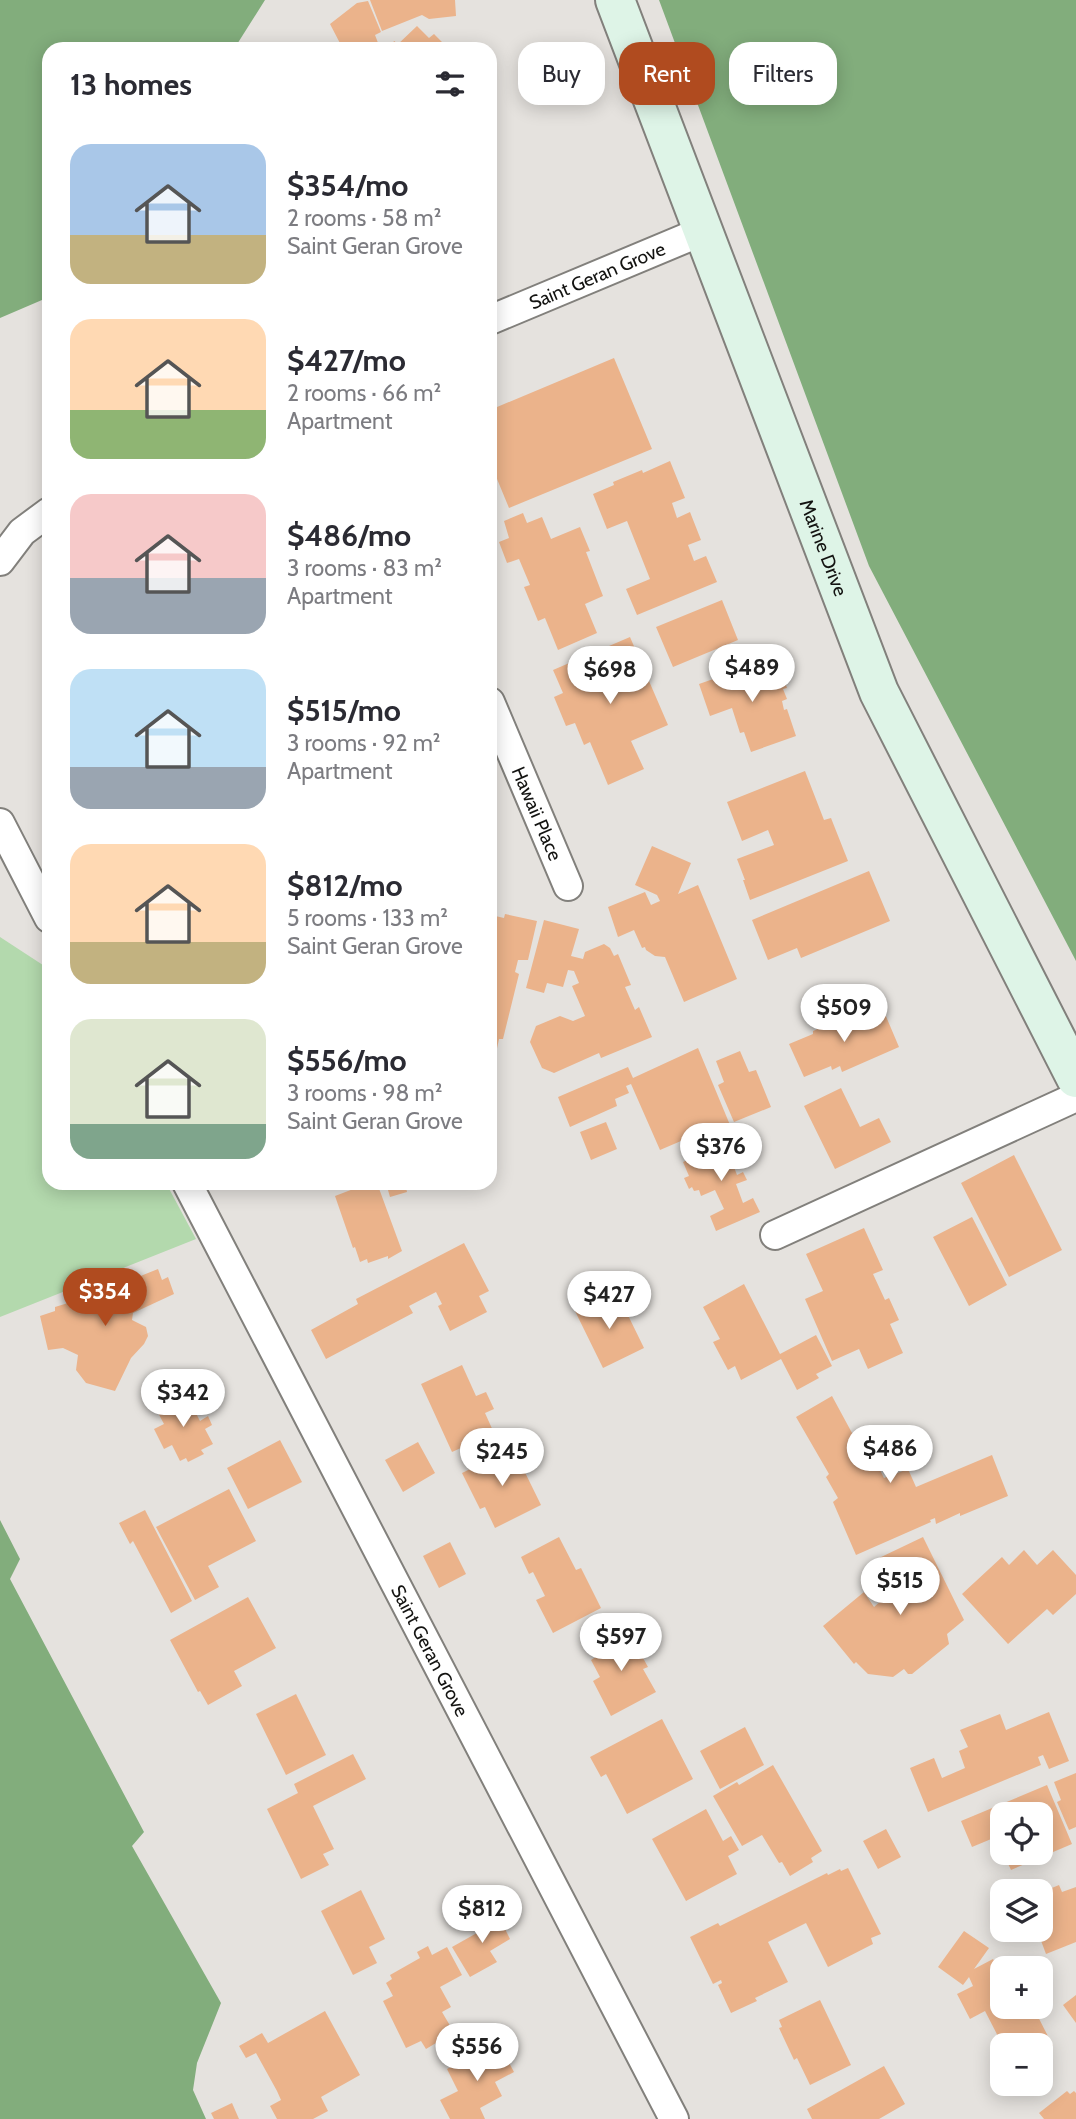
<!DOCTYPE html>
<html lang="en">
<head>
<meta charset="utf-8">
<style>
	body { margin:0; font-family:Cabin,sans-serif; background:#f7f7f7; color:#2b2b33; height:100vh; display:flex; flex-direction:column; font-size:26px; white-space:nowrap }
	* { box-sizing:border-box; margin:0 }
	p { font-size:23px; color:#7c7c81 }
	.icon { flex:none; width:38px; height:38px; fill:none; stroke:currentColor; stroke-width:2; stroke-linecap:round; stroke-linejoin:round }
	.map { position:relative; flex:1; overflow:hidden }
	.details { position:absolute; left:42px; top:42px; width:455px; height:1148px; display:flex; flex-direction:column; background:#fff; border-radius:21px; box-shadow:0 4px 18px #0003 }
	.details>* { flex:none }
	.guide { position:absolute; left:518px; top:42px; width:452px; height:63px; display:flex; gap:14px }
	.buttons { position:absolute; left:990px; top:1802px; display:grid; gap:14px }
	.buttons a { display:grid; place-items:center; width:63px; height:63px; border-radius:14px; background:#fff; box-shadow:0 4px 18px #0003; font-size:35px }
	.price { position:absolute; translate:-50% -60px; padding:0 16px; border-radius:24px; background:#fff; color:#222; font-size:23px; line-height:46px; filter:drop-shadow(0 2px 4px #0008) }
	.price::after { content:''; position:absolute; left:50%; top:42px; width:21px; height:16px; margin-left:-10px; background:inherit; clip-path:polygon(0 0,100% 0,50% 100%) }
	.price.on { background:#b04b1f; color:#fff }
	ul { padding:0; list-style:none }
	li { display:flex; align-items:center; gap:21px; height:175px; padding:0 28px }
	li span { display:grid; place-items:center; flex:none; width:196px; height:140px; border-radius:21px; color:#555 }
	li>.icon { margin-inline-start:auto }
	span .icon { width:84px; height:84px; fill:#fffc; stroke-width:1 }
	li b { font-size:30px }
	h2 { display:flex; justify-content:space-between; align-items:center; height:84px; padding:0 28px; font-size:30px }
	.pill { padding:0 24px; border-radius:21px; background:#fff; box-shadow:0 4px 18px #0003; font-size:24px; line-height:63px }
	.pill.on { background:#b04b1f; color:#fff }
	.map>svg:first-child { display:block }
	.green { fill:#b3d9ad }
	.forest { fill:#82ad7c }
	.building { fill:#ebb38b }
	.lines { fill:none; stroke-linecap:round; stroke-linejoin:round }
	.street-casing { stroke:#82807c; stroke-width:32 }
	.secondary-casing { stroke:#82807c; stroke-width:42 }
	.street { stroke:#fff; stroke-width:28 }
	.secondary { stroke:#def4e7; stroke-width:38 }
	.labels { text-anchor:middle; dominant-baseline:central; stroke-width:6; stroke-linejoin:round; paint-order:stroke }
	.street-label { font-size:19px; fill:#131311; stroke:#e5e2de }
</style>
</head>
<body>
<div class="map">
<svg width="1076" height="2119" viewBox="0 0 1076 2119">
	<rect width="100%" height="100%" fill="#e5e2de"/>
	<path class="green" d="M0 937 49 969V1183H166L196 1239 0 1317Z"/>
	<path class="forest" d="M0 0H265L234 49H49V297L0 318Z
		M659 0H1076V961L869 566Z
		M0 1520 20 1559 10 1579 144 1832 132 1846 221 2003 197 2063 193 2090 206 2119H0Z"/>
	<path class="building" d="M370 0H455L456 16 429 19 422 15 382 31Z
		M368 1 381 32 375 35 380 48 395 41 396 46 417 26 429 38 434 34 449 49H343L330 24 357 3Z
		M614 358 652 449 509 508 490 462V410Z
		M670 461 685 498 672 503 677 518 690 512 701 540 688 545 694 561 706 556 717 582 637 615 626 589 650 579 627 521 607 529 593 494 614 485 613 482 642 470 643 473Z
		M523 513 527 523 542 517 551 539 580 527 590 551 586 552 603 596 585 604 597 633 558 650 545 618 538 621 524 587 530 585 519 559 507 563 499 542 509 538 504 521Z
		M722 600 738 640 673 667 656 627Z
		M630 637 668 725 631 741 644 769 608 785 590 742 584 745 575 723 566 726 554 697 563 693 553 670Z
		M762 662 766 676 778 672 779 675 782 674 787 688 783 689 787 699 782 701 784 710 787 709 796 736 751 752 744 732 740 733 732 708 710 716 699 684Z
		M805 771 824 820 831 818 848 861 750 900 743 880H745L737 859 774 845 768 830 742 841 727 802Z
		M652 846 691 863 678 894 698 885 737 979 684 1002 665 957 655 956 646 950 645 947 642 948 634 930 618 937 608 907 645 892 651 905 660 901 657 895 635 885Z
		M869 871 890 921 801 958 797 948 768 960 752 920Z
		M505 914 537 921 528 960H518L515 972 519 974 503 1039H499L495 1058 490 1057V917L491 915 504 918Z
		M544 920 579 929 571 956 583 959 585 952 604 944 610 948 614 956 618 954 631 985 625 987 635 1010 639 1007 652 1037 601 1058 599 1053 554 1073 542 1068 530 1042 536 1026 560 1016 573 1021 585 1016 572 986 579 983 574 971 568 970 563 987 547 983 544 993 526 988Z
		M855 1013 860 1024 885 1014 899 1047 842 1072 840 1066 832 1070 831 1066 804 1077 789 1044 813 1034V1031Z
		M698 1048 730 1125 683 1145 681 1141 660 1150 631 1084 626 1086 629 1093 615 1099 617 1106 570 1127 558 1097 628 1067 633 1078Z
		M740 1051 749 1072 756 1070 771 1107 734 1122 718 1085 724 1082 716 1061Z
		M841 1088 860 1127 879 1118 891 1142 835 1169 804 1106Z
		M606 1122 617 1149 591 1160 580 1132Z
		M730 1141 731 1143 737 1141 741 1151 736 1153 737 1156 731 1159 737 1175 743 1172 747 1180 736 1184 743 1203 753 1198 760 1212 716 1231 710 1216 724 1209 715 1190 701 1196 699 1190 694 1191 692 1187 689 1189 684 1178 689 1176 683 1162Z
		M1014 1155 1062 1250 1009 1277 961 1183Z
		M369 1183H377L402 1251 388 1259V1256L368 1263 367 1259 360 1262 355 1247 353 1248 335 1196Z
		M386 1183H405L407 1192 390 1197Z
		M972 1217 1007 1285 969 1306 933 1237Z
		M864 1228 883 1270 873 1274 885 1300 889 1298 899 1320 890 1324 903 1353 868 1369 859 1349 832 1361 805 1299 823 1291 806 1254Z
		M464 1243 489 1291 479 1296 487 1312 450 1331 438 1306 442 1304 436 1292 409 1306 413 1313 326 1359 311 1330 358 1304 356 1299Z
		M158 1269 162 1280 168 1277 174 1294 133 1313 132 1320 146 1327 148 1336 144 1344 131 1358 115 1391 86 1383 76 1370 78 1355 63 1348 48 1350 40 1316 55 1311V1307L81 1299 105 1309 93 1295Z
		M744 1284 780 1354 816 1335 832 1366 816 1374 819 1378 797 1390 781 1359 741 1380 735 1366 728 1370 713 1342 720 1339 703 1307Z
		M609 1294 615 1306 622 1303 644 1348 603 1368 575 1311Z
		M462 1365 476 1396 486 1392 494 1409 485 1413 494 1433 452 1452 421 1384Z
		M186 1394 200 1421 208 1416 212 1425 205 1429 213 1444 201 1450 204 1454 188 1462 186 1458 180 1461 172 1445 164 1449 154 1429 164 1424 156 1409Z
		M832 1396 865 1457 872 1454 884 1478 908 1469 916 1487 992 1455 1008 1496 960 1516V1513L936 1524 935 1518 930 1520 931 1522 856 1555 833 1502 838 1498 826 1477 829 1474 796 1417Z
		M280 1440 302 1482 248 1509 227 1468Z
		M418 1442 435 1473 403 1492 385 1460Z
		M513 1448 541 1505 495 1528 485 1507 480 1509 462 1473Z
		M229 1489 256 1541 208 1566 219 1587 195 1600 156 1527Z
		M145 1510 192 1601 171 1613 133 1541 130 1544 119 1523Z
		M559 1537 576 1570 581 1568 601 1608 553 1633 536 1600 545 1596 533 1572 529 1574 521 1557Z
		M923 1537 964 1620 947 1634 949 1644 912 1674H908L904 1669 893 1677 868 1674 856 1662 854 1664 823 1626 864 1592 874 1607 898 1586 895 1576 890 1578 879 1558Z
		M450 1542 466 1574 439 1588 423 1556Z
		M1024 1550 1037 1565 1053 1550 1076 1575V1594L1053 1615 1047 1609 1008 1644 962 1594 1002 1557 1009 1565Z
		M248 1597 276 1648 234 1671 242 1686 208 1705 200 1691 198 1692 170 1640Z
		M621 1628 634 1651 638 1649 648 1667 643 1669 656 1692 611 1716 593 1681 600 1677 591 1660 602 1653 596 1642Z
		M296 1694 326 1755 286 1775 256 1714Z
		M1049 1712 1069 1761 1049 1769 1043 1755 1038 1757 1041 1765 928 1812 910 1768 934 1758 942 1778 965 1768 959 1751 968 1747 960 1730 1000 1714 1006 1730Z
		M662 1719 693 1779 627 1814 606 1774 601 1777 590 1757Z
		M745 1727 764 1765 720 1789 700 1751Z
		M353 1754 366 1779 313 1806 334 1849 323 1854 329 1865 301 1879 267 1809 298 1793 294 1784Z
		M773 1765 822 1851 811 1858 813 1862 790 1876 782 1862 779 1863 762 1835 742 1846 713 1796 737 1782 739 1785Z
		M1076 1773V1827L1069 1830 1057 1802 1061 1800 1054 1782Z
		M1047 1785 1072 1844 1011 1870 1003 1853H1041V1815H1003V1852L996 1837 972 1847 961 1821Z
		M706 1809 723 1841 731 1836 739 1850 728 1856 737 1874 686 1901 652 1839Z
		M886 1829 901 1857 878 1869 863 1841Z
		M848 1868 881 1934 871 1938 873 1944 828 1967 806 1923 768 1942 788 1982 755 1998 757 2001 731 2013 718 1985 722 1983 721 1980 713 1984 690 1937 718 1923 720 1926 827 1873 828 1875 840 1869 841 1871Z
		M1059 1885 1062 1892 1076 1887V1942L1046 1954 1037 1930H1041V1892H1034L1046 1887 1047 1890Z
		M361 1890 385 1939 369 1947 377 1963 353 1975 321 1911Z
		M496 1911 510 1939 490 1951 497 1962 470 1977 452 1947 484 1929 479 1921Z
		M964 1931 989 1948 974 1969 993 1959 1003 1977V2007H1033L1053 2046 1041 2052V2046H1003L985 2011 970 2019 957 1994 973 1986 969 1977 963 1985 938 1967Z
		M428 1946 432 1955 447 1947 462 1975 440 1987 451 2007 442 2012 452 2029 444 2033 446 2037 426 2049 421 2041 406 2048 383 2001 393 1996 386 1983 392 1979 390 1975 420 1958 417 1952Z
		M1076 1995V2023L1063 2005Z
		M820 2000 851 2065 810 2085 797 2058 794 2060 779 2028 782 2027 779 2020Z
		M325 2011 360 2075 321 2097 328 2111 313 2119H277L270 2106 281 2100 277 2091 256 2053 246 2058 239 2046 262 2033 268 2043Z
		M502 2041 511 2059 508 2061 514 2072 495 2082 502 2096 480 2108 485 2119H450L440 2100 458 2091 447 2069Z
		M884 2066 905 2104 879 2119H812L807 2109Z
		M1067 2091 1070 2094 1074 2091 1076 2093V2119H1044L1039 2113Z
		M232 2103 239 2119H214L211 2113Z"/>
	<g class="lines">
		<g class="street-casing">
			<g id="street">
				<path id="s1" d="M490 320 703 231"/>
				<path d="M0 561 22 532 49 512"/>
				<path id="s2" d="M490 702 568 886"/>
				<path d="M0 823 49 918"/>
				<path id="s3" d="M187 1183 674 2119"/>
				<path d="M775 1235 1076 1097"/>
			</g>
		</g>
		<g class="secondary-casing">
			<g id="secondary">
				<path id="s4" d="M615 0 879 692 1076 1078"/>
			</g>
		</g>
		<use href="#street" class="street"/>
		<use href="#secondary" class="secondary"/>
	</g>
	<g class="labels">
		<g class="street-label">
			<text stroke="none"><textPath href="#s1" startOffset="116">Saint Geran Grove</textPath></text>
			<text stroke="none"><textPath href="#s4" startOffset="586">Marine Drive</textPath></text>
			<text stroke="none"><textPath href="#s2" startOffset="121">Hawaii Place</textPath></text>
			<text stroke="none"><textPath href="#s3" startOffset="527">Saint Geran Grove</textPath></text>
		</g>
	</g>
</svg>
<div class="buttons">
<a><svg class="icon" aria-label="locate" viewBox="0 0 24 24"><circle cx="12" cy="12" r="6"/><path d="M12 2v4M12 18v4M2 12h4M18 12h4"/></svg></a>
<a><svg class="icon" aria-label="layers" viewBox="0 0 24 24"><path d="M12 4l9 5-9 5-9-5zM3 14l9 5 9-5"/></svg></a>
<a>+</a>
<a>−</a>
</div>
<b class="price" style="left:752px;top:704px">$489</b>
<b class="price" style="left:610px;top:706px">$698</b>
<b class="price" style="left:844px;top:1044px">$509</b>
<b class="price" style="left:721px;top:1183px">$376</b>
<b class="price on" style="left:105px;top:1328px">$354</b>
<b class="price" style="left:609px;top:1331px">$427</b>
<b class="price" style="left:183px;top:1429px">$342</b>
<b class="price" style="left:890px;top:1485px">$486</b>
<b class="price" style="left:502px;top:1488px">$245</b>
<b class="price" style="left:900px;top:1617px">$515</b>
<b class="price" style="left:621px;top:1673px">$597</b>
<b class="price" style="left:482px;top:1945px">$812</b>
<b class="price" style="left:477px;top:2083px">$556</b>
<div class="guide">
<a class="pill">Buy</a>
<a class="pill on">Rent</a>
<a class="pill">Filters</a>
</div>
<section class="details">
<h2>13 homes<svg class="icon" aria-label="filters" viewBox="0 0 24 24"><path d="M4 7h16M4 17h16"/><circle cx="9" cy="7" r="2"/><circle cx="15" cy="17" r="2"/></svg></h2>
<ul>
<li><span style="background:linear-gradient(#a9c7e8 65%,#c2b280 0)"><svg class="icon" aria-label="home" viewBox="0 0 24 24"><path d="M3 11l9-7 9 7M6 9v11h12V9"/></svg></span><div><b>$354/mo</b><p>2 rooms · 58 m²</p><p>Saint Geran Grove</p></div></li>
<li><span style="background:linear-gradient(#ffd9b3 65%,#8fb573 0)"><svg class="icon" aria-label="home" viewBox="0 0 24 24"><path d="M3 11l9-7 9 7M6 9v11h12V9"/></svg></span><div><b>$427/mo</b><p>2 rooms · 66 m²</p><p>Apartment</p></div></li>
<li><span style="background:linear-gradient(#f6c9c9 60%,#9aa5b1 0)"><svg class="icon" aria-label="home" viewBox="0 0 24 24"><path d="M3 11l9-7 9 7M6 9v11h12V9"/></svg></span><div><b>$486/mo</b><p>3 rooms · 83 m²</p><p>Apartment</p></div></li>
<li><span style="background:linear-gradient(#bfe0f5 70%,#9aa5b1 0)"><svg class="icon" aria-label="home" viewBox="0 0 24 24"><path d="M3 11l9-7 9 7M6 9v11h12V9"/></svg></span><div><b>$515/mo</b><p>3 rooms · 92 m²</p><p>Apartment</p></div></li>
<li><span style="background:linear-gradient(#ffd9b3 70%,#c2b280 0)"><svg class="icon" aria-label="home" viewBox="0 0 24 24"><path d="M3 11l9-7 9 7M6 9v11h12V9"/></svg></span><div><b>$812/mo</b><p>5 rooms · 133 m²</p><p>Saint Geran Grove</p></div></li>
<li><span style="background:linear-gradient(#dfe7d0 75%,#7fa58c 0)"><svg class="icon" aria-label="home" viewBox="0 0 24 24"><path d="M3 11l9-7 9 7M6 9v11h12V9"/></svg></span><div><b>$556/mo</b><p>3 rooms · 98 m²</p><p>Saint Geran Grove</p></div></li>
</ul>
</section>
</div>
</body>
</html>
